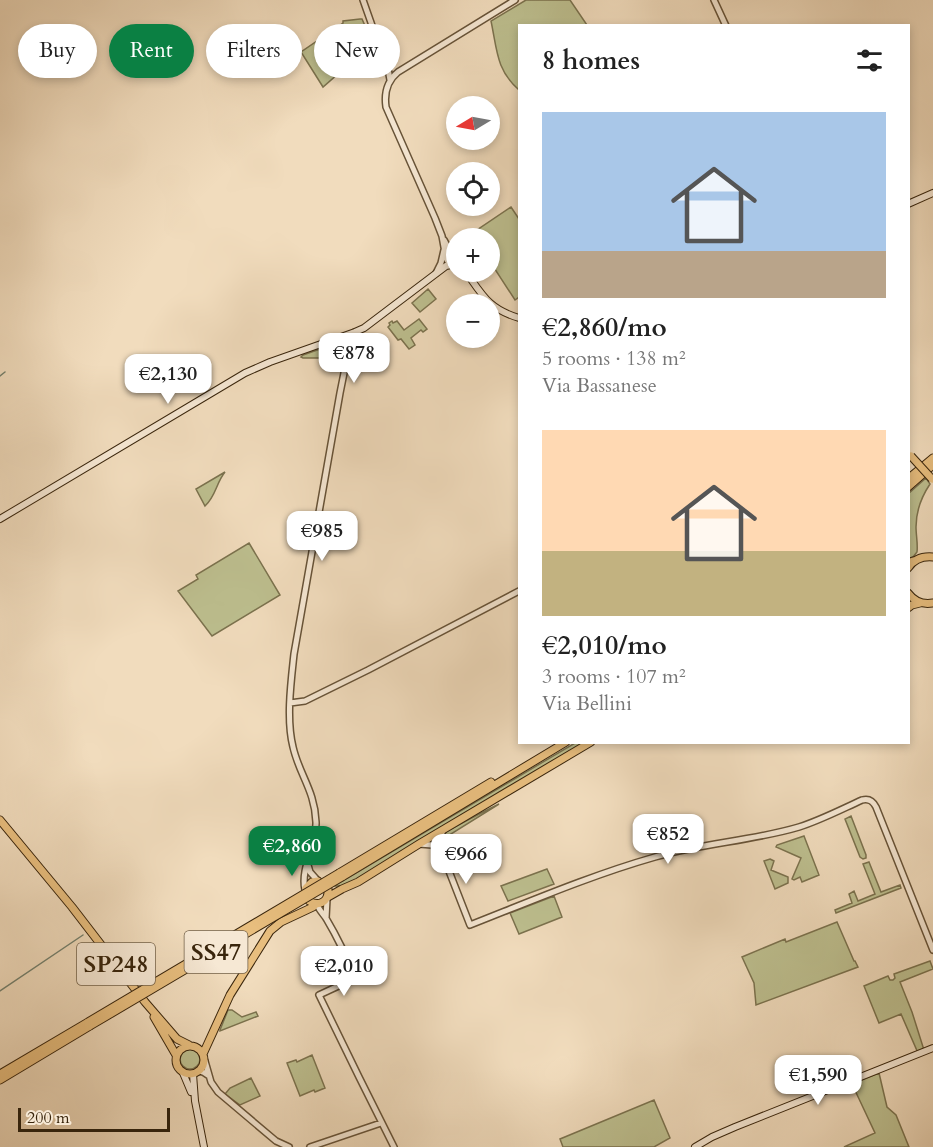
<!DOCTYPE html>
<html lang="en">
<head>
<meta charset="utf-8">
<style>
	body { margin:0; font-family:Cardo,serif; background:#f2f2f2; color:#222; height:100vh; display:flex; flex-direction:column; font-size:22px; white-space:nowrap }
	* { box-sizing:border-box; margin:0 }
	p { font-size:20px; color:#767676 }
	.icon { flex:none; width:33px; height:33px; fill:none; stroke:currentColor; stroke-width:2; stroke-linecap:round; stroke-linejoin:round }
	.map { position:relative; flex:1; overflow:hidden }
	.details { position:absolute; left:518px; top:24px; width:392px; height:720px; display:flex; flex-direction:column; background:#fff; border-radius:0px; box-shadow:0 3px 9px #0003 }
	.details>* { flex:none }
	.banner { position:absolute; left:18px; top:24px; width:410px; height:54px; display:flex; gap:12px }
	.needle { width:39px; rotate:260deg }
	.buttons { position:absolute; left:446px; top:96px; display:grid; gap:12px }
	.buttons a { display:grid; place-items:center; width:54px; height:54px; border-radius:50%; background:#fff; box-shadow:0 3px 9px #0003; font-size:30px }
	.scale { position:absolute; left:18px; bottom:15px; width:152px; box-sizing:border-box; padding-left:6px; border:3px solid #39250c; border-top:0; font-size:16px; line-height:21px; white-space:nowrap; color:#39250c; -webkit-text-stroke:4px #f6e8d4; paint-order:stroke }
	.price { position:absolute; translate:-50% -51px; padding:0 14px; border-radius:12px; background:#fff; color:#222; font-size:20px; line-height:39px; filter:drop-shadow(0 2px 3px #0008) }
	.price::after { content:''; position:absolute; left:50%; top:36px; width:18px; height:14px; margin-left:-9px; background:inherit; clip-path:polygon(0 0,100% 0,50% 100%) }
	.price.selected { background:#0b8043; color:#fff }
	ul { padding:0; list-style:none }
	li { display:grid; align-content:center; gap:12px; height:318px; padding:0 24px }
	li span { display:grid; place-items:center; height:186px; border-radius:0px; color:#555 }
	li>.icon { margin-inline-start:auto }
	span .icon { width:108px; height:108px; fill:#fffc; stroke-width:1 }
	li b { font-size:26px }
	h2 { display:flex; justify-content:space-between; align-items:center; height:72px; padding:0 24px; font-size:26px }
	.pill { padding:0 21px; border-radius:27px; background:#fff; box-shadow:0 3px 9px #0003; font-size:21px; line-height:54px }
	.pill.selected { background:#0b8043; color:#fff }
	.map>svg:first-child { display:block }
	.green { fill:#bdbf8f; stroke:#7b724e; stroke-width:1.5 }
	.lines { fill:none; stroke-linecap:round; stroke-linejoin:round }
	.stream { stroke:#74806e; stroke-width:1.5 }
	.tertiary-casing { stroke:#675338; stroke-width:8 }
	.secondary-casing { stroke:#39250c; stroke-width:8 }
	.primary-casing { stroke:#39250c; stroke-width:9 }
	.trunk-casing { stroke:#39250c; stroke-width:9 }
	.tertiary { stroke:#f6e8d4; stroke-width:5 }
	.secondary { stroke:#f6e8d4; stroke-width:6 }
	.primary { stroke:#e8be7e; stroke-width:7 }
	.trunk { stroke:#e8be7e; stroke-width:7 }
	.primary-bridge-casing { stroke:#39250c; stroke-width:9; stroke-linecap:butt }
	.trunk-bridge-casing { stroke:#39250c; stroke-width:9; stroke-linecap:butt }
	.primary-bridge { stroke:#e8be7e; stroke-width:7 }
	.trunk-bridge { stroke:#e8be7e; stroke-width:7 }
	.labels { text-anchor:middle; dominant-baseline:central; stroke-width:4.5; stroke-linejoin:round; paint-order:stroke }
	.shield { fill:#f6e8d4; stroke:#726048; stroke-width:1.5 }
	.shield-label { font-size:24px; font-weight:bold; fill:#39250c }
</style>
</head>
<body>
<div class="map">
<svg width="933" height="1147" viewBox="0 0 933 1147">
	<rect width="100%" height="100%" fill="#f1dcbd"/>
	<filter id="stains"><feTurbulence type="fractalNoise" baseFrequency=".00333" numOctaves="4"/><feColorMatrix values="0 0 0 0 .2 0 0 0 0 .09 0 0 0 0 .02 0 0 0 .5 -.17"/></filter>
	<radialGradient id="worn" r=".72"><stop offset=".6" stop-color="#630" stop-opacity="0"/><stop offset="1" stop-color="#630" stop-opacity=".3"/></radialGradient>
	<path class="green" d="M526 0H570L587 25 519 26V90C496 70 497 49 491 21Z
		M360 19H362L377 53 374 54 375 57 338 74 323 87 301 52 343 23V21Z
		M511 207 519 219V297L515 300 489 260V238H478L474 232Z
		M428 289 436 299 420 312 412 303Z
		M419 319 427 329 423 332 421 330 411 338 415 345 409 349 401 339 398 340 388 327 390 325 389 323 392 321 393 323 397 321 404 330Z
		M340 342 336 358H303L301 357 303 355Z
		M225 472C216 483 216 496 205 506L196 489Z
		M926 478 930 484C922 496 916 512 916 527 916 535 918 544 917 552L913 557 908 560V494Z
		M249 543 280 595 212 636 178 591 198 579 196 575Z
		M575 743H586L352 883 341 886H334Z
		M499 804 446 837 447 841 445 845 454 861 449 865C444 853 438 842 447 831L483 812Z
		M851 816 866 855V858L863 859 860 857 845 819Z
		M804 836 819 875 802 882 800 877 794 880 792 879 801 858 776 847 777 845Z
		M770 859 774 861 771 870 788 877V883L775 889 764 861Z
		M869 862 881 892 900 885 901 888 836 913 835 910 852 903 849 894 854 891 858 901 875 894 863 864Z
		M547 869 554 884 508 901 501 886Z
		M554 896 562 917 519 934 510 913Z
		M837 922 854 961H855L858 967 756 1005 754 983 742 957 785 939 786 942Z
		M930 961 933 969 900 982 912 1012 924 1050 918 1053 901 1014 879 1023 864 986 888 976 890 980H893L895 978 894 974Z
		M228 1010H232L242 1017 256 1012 258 1016 220 1031V1030Z
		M180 1059a10 10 0 1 1 20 0a10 10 0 1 1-20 0Z
		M312 1055 325 1088 315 1092 314 1090 300 1096 287 1063 296 1060 297 1062Z
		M879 1073 887 1107 896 1115 909 1147H844L875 1133 852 1084Z
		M251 1078 260 1096 240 1105 225 1094 230 1088Z
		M654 1100 670 1138 654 1147H563L560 1139Z"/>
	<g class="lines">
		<path class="stream" d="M0 376 5 372
			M0 991 83 935"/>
		<g class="tertiary-casing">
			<path id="tertiary" d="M363 0 381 51 387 63 390 80
				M714 0 726 26
				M444 240 456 262
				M449 264 446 258 442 236 435 218 386 107C384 93 387 81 398 72L515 0
				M436 273 441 263 444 250
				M290 703 305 701 368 670 519 591
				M443 830 440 838V848L470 925C531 901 592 875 655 857 702 843 752 841 799 827 821 820 842 809 862 800 869 798 873 801 876 807L933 950
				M419 844 432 845 440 852
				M308 865 310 872 318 881
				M305 890C300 867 317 845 316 822 315 791 299 774 293 747 286 719 291 682 294 654L340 393 346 363 355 339V332
				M317 904C319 911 324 914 327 920 333 930 351 963 351 973 351 978 350 978 347 982L319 995 359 1077 394 1147
				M326 918 327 899
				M205 1061 211 1082 218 1092 276 1141 289 1147
				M199 1071 203 1072 209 1076
				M310 1147 381 1123"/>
		</g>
		<g class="secondary-casing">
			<path id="secondary" d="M908 204 933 193
				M466 272C483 296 489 309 519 318
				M0 519 245 373 270 362 355 332 364 328 446 266 456 264
				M183 1073 191 1092
				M193 1074 195 1101 204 1147
				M695 1147 712 1137 735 1127 933 1048"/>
		</g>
		<g class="primary-casing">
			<path id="primary" d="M908 568C914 559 922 556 933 557
				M908 593C914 601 922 605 933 603
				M908 608 912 605 920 603
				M0 820 72 907 145 1002 177 1039 189 1045
				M306 888 312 882 318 881
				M328 897 342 889 358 882 419 844 591 742
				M309 901C319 907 329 902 328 889
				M154 1017 176 1055
				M176 1060a14 14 0 1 1 28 0a14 14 0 1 1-28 0Z
				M203 1054 230 995 270 931 281 922 313 907 316 904"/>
		</g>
		<g class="trunk-casing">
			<path id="trunk" d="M908 479 933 458
				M908 487 933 465
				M908 563 913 561
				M339 873 491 782
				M342 877 566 742
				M0 1074 88 1022
				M0 1080 90 1026"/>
		</g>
		<use href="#tertiary" class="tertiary"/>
		<use href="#secondary" class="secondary"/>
		<use href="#primary" class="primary"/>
		<use href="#trunk" class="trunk"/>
		<g class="primary-bridge-casing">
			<path id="primary-bridge" d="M911 456 932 479"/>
		</g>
		<g class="trunk-bridge-casing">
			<path id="trunk-bridge" d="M88 1022 339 873
				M90 1026 342 877"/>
		</g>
		<use href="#primary-bridge" class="primary-bridge"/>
		<use href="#trunk-bridge" class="trunk-bridge"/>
	</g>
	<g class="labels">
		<g class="shield">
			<rect x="184.5" y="931" width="63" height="42" rx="4.5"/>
			<rect x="77" y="943" width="78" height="42" rx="4.5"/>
		</g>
		<g class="shield-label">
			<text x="216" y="952">SS47</text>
			<text x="116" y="964">SP248</text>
		</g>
	</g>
	<rect width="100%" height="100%" filter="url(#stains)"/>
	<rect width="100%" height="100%" fill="url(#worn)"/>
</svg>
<div class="buttons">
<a><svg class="needle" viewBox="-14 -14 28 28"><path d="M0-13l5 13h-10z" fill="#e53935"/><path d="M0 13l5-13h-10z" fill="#767676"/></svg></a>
<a><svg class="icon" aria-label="locate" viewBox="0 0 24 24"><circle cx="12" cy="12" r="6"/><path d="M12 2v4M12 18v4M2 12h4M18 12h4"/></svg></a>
<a>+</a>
<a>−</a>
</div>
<div class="scale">200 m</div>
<b class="price" style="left:354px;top:384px">€878</b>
<b class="price" style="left:168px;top:405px">€2,130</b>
<b class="price" style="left:322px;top:562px">€985</b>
<b class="price" style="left:668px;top:865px">€852</b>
<b class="price selected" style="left:292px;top:877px">€2,860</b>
<b class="price" style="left:466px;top:885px">€966</b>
<b class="price" style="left:344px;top:997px">€2,010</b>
<b class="price" style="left:818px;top:1106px">€1,590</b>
<div class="banner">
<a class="pill">Buy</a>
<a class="pill selected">Rent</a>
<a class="pill">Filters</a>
<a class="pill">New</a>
</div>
<section class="details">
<h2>8 homes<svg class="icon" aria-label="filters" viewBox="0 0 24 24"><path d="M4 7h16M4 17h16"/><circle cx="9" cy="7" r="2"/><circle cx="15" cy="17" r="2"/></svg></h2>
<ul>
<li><span style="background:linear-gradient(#a9c7e8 75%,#b9a48a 0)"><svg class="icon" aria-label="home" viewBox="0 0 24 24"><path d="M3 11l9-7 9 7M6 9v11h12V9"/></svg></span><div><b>€2,860/mo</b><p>5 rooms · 138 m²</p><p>Via Bassanese</p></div></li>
<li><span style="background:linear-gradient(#ffd9b3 65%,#c2b280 0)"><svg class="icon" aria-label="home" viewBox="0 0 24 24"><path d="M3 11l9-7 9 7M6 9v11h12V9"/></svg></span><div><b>€2,010/mo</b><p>3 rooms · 107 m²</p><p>Via Bellini</p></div></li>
</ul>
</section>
</div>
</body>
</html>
